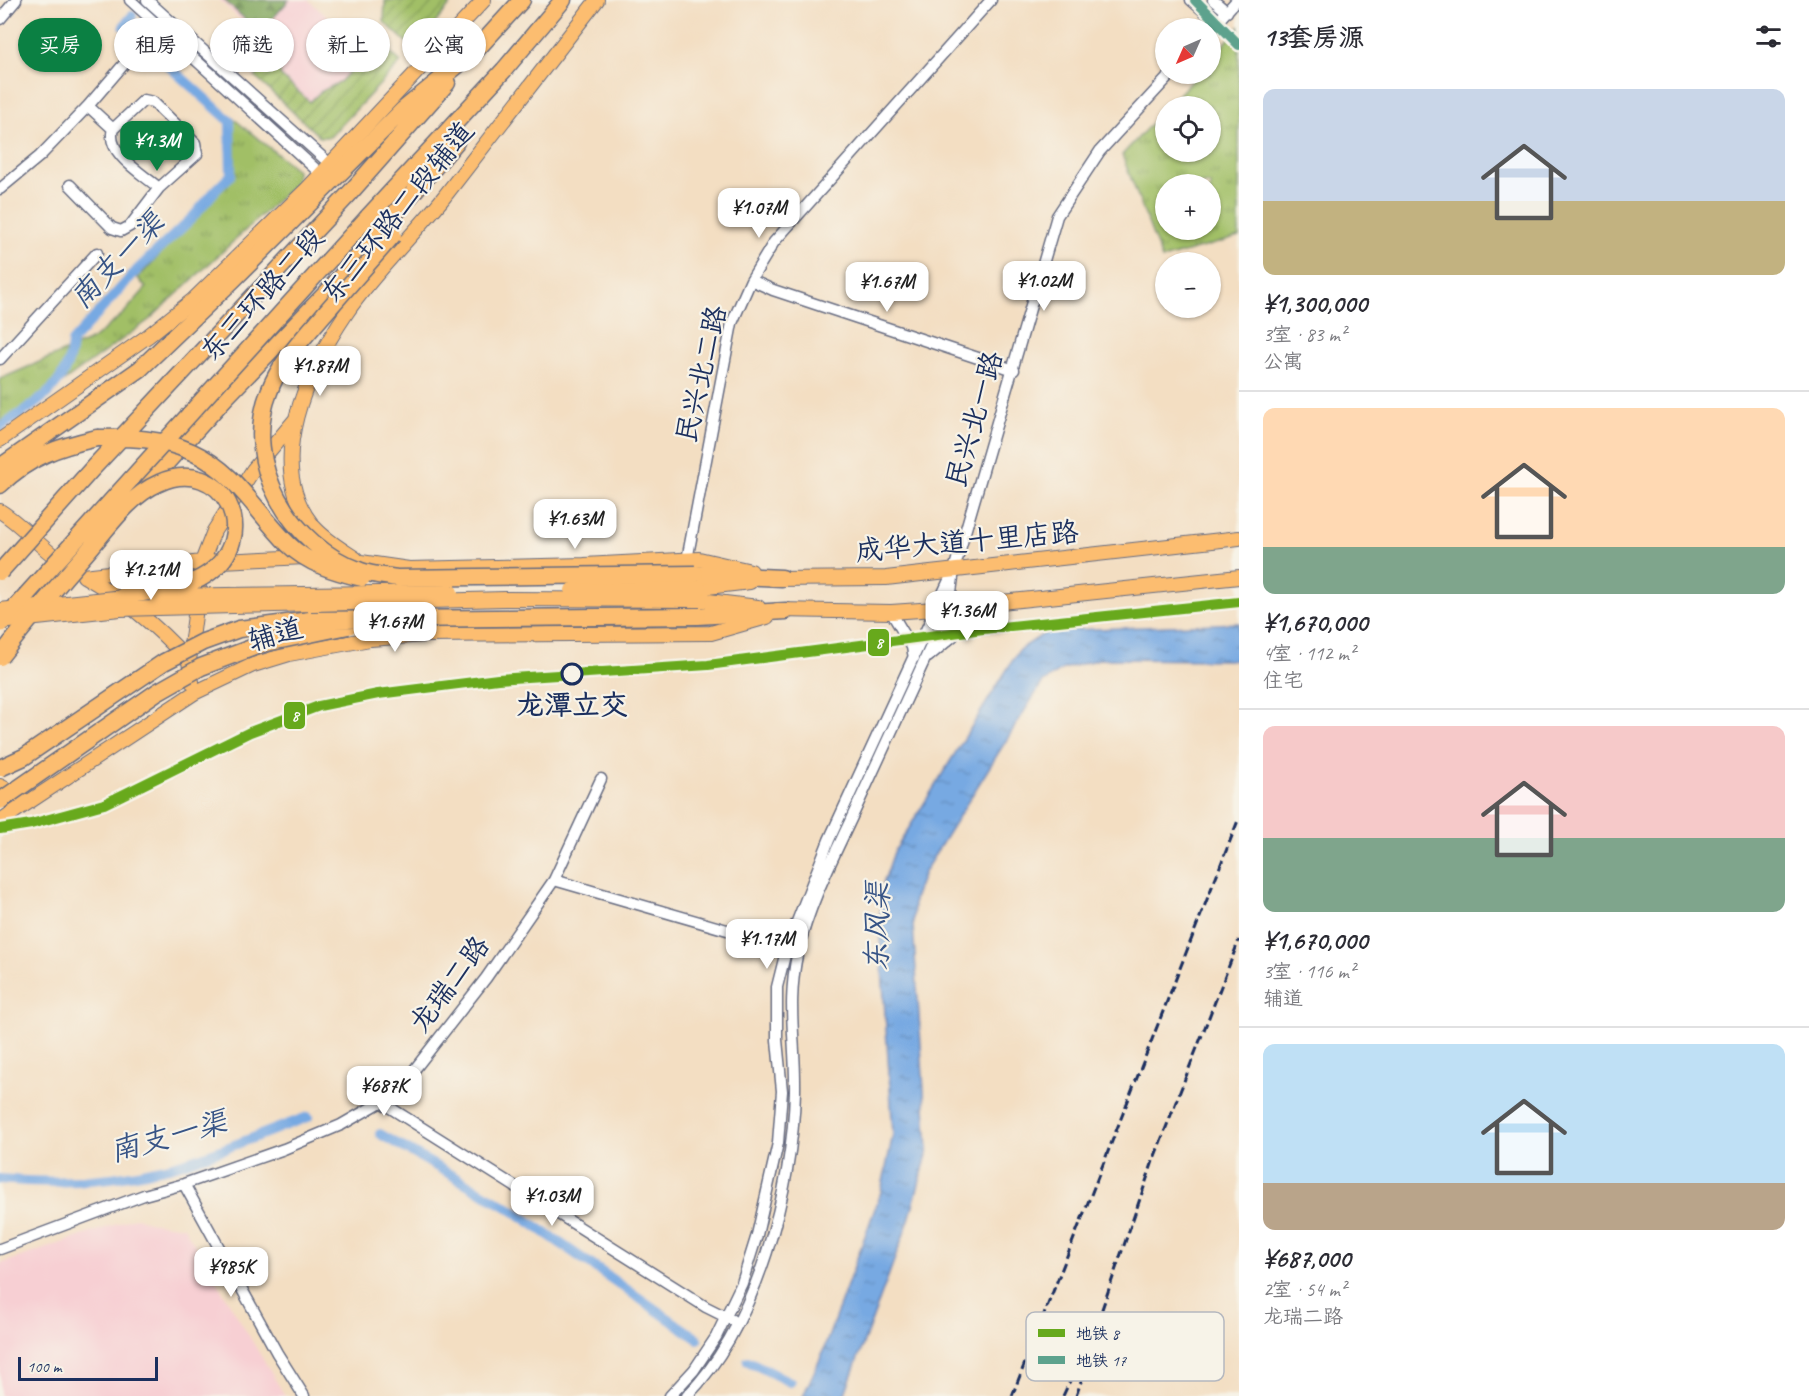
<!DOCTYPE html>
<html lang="zh">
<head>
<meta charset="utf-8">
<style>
	body { margin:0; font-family:Caveat,"LXGW WenKai TC",sans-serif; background:#f2f2f3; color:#2b2b33; height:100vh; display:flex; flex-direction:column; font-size:22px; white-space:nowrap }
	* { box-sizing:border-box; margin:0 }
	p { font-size:20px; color:#7c7c81 }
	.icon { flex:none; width:33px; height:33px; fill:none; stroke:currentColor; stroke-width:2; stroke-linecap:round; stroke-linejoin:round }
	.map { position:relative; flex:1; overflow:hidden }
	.sheet { display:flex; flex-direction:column; background:#fff; width:570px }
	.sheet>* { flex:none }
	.guide { position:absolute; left:18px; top:18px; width:570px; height:54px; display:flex; gap:12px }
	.needle { width:39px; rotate:225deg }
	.buttons { position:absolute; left:1155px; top:18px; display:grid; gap:12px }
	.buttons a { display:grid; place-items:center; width:66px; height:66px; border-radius:50%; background:#fff; box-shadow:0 2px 4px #0004; font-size:30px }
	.scale { position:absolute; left:18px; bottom:15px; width:140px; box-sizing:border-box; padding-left:6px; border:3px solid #1b2f5e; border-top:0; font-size:16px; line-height:21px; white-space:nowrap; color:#1b2f5e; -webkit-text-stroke:4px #f7f3e8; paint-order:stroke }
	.price { position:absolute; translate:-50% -51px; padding:0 14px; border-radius:12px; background:#fff; color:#222; font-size:20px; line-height:39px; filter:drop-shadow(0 2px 3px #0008) }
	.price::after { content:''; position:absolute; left:50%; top:36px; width:18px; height:14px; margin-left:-9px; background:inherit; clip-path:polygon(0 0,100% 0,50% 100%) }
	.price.on { background:#0b8043; color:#fff }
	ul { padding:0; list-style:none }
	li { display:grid; align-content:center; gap:12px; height:318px; padding:0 24px }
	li+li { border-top:2px solid #e1e1e2 }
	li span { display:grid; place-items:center; height:186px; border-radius:12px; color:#555 }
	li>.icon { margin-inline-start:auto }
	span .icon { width:108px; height:108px; fill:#fffc; stroke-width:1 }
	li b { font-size:26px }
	h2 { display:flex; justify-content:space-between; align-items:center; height:72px; padding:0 24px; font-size:26px }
	.tag { padding:0 21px; border-radius:27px; background:#fff; box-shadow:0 2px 4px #0004; font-size:21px; line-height:54px }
	.tag.on { background:#0b8043; color:#fff }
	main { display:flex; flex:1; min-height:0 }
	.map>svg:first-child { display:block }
	.built { fill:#f7cfd3 }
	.forest { fill:url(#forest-firs); stroke:#4e6a5c; stroke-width:1.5 }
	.park { fill:url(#park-tufts); stroke:#5e7762; stroke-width:1.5; fill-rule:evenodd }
	.garden { fill:url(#garden-furrows); stroke:#5e7762; stroke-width:1.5 }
	.water { fill:url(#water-ripples); stroke:#496ca0; stroke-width:1.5 }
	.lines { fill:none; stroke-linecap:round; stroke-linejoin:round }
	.canal { stroke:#77a9e2; stroke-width:10 }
	.minor-casing { stroke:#676c81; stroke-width:13 }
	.major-casing { stroke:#676c81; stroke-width:16 }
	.highway-casing { stroke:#676c81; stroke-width:19 }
	.minor { stroke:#fff; stroke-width:10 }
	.major { stroke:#fcbd6f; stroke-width:14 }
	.highway { stroke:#fcbd6f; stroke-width:16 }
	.rail { stroke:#1b2f5e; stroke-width:3; stroke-dasharray:9 4.5; stroke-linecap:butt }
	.major-bridge-casing { stroke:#676c81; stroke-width:16; stroke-linecap:butt }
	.highway-bridge-casing { stroke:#676c81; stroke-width:19; stroke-linecap:butt }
	.major-bridge { stroke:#fcbd6f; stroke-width:14 }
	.highway-bridge { stroke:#fcbd6f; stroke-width:16 }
	.metro-1-casing { stroke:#f7f3e8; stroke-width:15 }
	.metro-2-casing { stroke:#f7f3e8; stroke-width:15 }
	.metro-1 { stroke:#67a91c; stroke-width:10 }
	.metro-2 { stroke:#5da28d; stroke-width:10 }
	.stop-dot { fill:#f7f3e8; stroke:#1b2f5e; stroke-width:3 }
	.labels { text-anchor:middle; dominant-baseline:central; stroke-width:4.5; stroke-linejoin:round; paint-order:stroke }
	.street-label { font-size:28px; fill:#1b2f5e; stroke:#f7f3e8 }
	.stop-label { font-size:28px; font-weight:bold; fill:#1b2f5e; stroke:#f7f3e8 }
	.water-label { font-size:30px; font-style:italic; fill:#375486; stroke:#f7f3e8 }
	.key { fill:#f7f3e8; stroke:#b5b8bf; stroke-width:1.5 }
	.key-label { font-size:16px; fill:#1b2f5e }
	.line-badge { stroke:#f7f3e8; stroke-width:2 }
	.badge-label { font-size:16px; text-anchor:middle; font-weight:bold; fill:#fff }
</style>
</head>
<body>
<main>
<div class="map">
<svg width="1239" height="1396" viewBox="0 0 1239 1396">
	<defs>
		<pattern id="forest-firs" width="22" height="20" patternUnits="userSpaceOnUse" patternTransform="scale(1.5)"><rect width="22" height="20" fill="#80a65b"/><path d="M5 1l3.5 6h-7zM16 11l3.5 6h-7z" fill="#68884e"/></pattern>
		<pattern id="park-tufts" width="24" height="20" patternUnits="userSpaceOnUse" patternTransform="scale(1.5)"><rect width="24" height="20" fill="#a1bf66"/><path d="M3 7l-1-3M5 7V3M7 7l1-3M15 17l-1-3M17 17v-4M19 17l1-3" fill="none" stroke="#829c57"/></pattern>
		<pattern id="garden-furrows" width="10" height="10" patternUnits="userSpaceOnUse" patternTransform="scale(1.5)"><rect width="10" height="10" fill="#a1bf66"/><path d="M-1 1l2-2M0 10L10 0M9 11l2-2" fill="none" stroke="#829c57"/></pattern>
		<pattern id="water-ripples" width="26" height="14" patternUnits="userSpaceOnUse" patternTransform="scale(1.5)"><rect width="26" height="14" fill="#77a9e2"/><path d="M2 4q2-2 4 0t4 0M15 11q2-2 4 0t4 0" fill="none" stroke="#618aba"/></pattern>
	</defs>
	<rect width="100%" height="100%" fill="#f7f3e8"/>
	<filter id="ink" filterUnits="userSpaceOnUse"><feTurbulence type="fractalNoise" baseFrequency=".0167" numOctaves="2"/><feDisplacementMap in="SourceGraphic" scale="12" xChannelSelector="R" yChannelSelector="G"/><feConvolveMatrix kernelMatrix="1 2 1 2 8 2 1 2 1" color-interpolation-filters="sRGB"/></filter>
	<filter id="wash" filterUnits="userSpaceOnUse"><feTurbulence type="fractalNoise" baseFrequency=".008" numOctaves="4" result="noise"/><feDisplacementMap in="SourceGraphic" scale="24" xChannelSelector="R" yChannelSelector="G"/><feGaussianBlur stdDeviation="1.35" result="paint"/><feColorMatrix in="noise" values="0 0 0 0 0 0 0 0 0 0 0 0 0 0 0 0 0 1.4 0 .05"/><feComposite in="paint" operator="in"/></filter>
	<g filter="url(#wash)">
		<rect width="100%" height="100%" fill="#f3dec2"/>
		<path class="built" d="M219 0H308L368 52 340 82 320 92 310 103 280 75 273 59 255 77 244 66 265 42Z
			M137 1217 148 1222 184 1227 285 1396H0V1264Z"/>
		<path class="forest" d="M224 0H289L260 33Z"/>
		<path class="park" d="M1239 27V237L1162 259 1122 155 1165 109 1166 152H1210V106H1168L1198 74H1210L1211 59ZM1166 184H1210V230H1166Z
			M234 119 297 170 296 183 149 320 0 427V379L93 339 124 313 146 288 138 278 235 173Z"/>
		<path class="garden" d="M385 0H454L414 49 384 22Z
			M372 36 401 62 330 137H320L255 77 273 59 281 67 280 75 310 102 320 92 340 82 368 52 352 39Z"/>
		<path class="water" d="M1239 623V660L1099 659 1063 669 1042 683 924 872 914 899 913 925 928 1151 909 1220 844 1396H803L821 1357 881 1192 893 1134 879 923 883 884 894 852 1019 650 1048 631Z"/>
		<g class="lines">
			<path class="canal" d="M0 427C34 404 69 388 72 342L137 270 192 218 215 191 231 175 230 121 124 26 132 16
				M380 1134 514 1211 698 1339
				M0 1179C56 1185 114 1181 169 1167 215 1155 263 1133 308 1117
				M748 1361 790 1382"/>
		</g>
	</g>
	<g filter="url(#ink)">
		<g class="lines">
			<g class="minor-casing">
				<path id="minor" d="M130 0 321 174
					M147 0 330 164
					M1191 0 1217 23
					M1213 0 1227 12
					M0 19 16 0
					M1210 30 1237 0
					M88 106 113 129C105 153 143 174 159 188
					M70 185 112 228 121 231 130 226 159 188 197 154 195 143 153 102 144 100 113 129
					M0 189 40 156 88 106 161 21
					M751 280 773 290 1014 370
					M0 359 97 253
					M687 560 732 323 751 280 774 242 991 0
					M891 612 912 647 914 658
					M928 657 994 602
					M554 880 793 949
					M381 1102 706 1307 732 1320
					M184 1184 277 1353 304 1396
					M0 1249 144 1195 184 1184 284 1149 341 1125 381 1102 411 1074 486 978 554 880 601 779
					M670 1396 694 1370 716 1337 742 1283 757 1235 778 1143 782 1091 777 1040V987L787 947 829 840 950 578
					M687 1396C757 1325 793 1188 795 1091 796 1040 786 1004 798 951 809 905 832 860 852 817 884 747 916 677 949 607L954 570 1057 216 1100 151 1171 74"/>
			</g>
			<g class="major-casing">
				<path id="major" d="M0 440 148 336 193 300 308 188 484 0
					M0 511C24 526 41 549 65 564
					M340 559 409 569 584 565 699 559 751 571
					M356 559C341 549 325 540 313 526 262 463 309 368 347 312 375 271 413 236 444 197 495 132 546 66 597 0
					M84 576 202 562 306 557
					M84 576C125 599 156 625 187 659
					M772 579 886 578 1239 538
					M699 588 750 582
					M700 600 758 607
					M777 610 891 612 935 609 1239 577
					M192 682 189 661 202 562 214 531 253 470 296 419
					M0 786 21 797
					M0 821 194 693 253 665 289 654 370 639 425 635 711 633 767 617"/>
			</g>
			<g class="highway-casing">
				<path id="highway" d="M468 59 522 0
					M349 194 447 83
					M368 217 504 70 563 0
					M0 467 140 369 233 280 403 110 475 51
					M0 485C30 456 58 447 97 438
					M141 491 226 397 333 286 456 142
					M695 574 782 578
					M697 616 786 611"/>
			</g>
			<use href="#minor" class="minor"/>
			<use href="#major" class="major"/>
			<use href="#highway" class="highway"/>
			<path class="rail" d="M1012 1396 1239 818
				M1063 1396 1100 1315 1153 1161 1239 940
				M1076 1396 1094 1345"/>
			<g class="major-bridge-casing">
				<path id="major-bridge" d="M572 590 699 588
					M155 596 451 592
					M0 610 133 596
					M0 622 120 609 505 599 700 600"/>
			</g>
			<g class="highway-bridge-casing">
				<path id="highway-bridge" d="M393 235C370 261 347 288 324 314 304 338 280 361 269 392 241 464 291 546 361 571 372 575 386 576 397 578L695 574
					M97 438C130 437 161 438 192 452 236 472 256 512 288 544 308 564 336 572 362 578
					M0 572 92 469 349 194
					M0 624 368 217
					M0 657C28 621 57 586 87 552 108 528 129 496 159 483 222 454 265 536 206 575 184 590 149 591 123 596
					M0 768 24 757 164 662 203 642 239 629 310 620 697 616
					M0 801 157 692 201 667 262 644 348 626"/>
			</g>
			<use href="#major-bridge" class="major-bridge"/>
			<use href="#highway-bridge" class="highway-bridge"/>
			<g class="metro-1-casing">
				<path id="metro-1" d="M0 829 31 824 104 804 250 732 319 706 378 694 498 679 708 665 983 629 1239 602"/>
			</g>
			<g class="metro-2-casing">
				<path id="metro-2" d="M1195 0 1239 45"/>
			</g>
			<use href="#metro-1" class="metro-1"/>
			<use href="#metro-2" class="metro-2"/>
		</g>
	</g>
	<circle class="stop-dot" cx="572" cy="674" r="10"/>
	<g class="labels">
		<g class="street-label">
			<text transform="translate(397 212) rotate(-51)">东三环路二段辅道</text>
			<text transform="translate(262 294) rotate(-48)">东三环路二段</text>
			<text transform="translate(701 374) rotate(-77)">民兴北二路</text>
			<text transform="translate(974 419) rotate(-74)">民兴北一路</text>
			<text transform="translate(967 541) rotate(-5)">成华大道十里店路</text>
			<text transform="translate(275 634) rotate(-16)">辅道</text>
			<text transform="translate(449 984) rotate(-53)">龙瑞二路</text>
		</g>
		<g class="stop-label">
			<text x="572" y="704">龙潭立交</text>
		</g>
		<g class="water-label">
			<text transform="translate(117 260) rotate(-46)">南支一渠</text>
			<text transform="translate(877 927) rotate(-89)">东风渠</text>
			<text transform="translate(168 1136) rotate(-15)">南支一渠</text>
		</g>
	</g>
	<rect x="1026" y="1312" width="198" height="69" rx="9" class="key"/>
	<rect x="1038" y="1329" width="27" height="8" fill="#67a91c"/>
	<rect x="1038" y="1356" width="27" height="8" fill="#5da28d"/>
	<g class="key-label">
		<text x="1076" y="1339">地铁 8</text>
		<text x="1076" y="1366">地铁 17</text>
	</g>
	<g class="line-badge">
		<rect x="867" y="628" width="23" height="29" rx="6" fill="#67a91c"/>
		<rect x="283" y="701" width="23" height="29" rx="6" fill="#67a91c"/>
	</g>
	<g class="badge-label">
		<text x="879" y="648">8</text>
		<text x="295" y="721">8</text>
	</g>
</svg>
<div class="buttons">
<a><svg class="needle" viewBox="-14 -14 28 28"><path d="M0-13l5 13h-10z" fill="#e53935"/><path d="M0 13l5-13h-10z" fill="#7c7c81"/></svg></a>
<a><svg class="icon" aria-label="locate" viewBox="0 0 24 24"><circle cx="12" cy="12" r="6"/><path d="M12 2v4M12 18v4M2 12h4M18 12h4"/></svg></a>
<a>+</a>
<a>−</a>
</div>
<div class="scale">100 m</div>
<b class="price on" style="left:157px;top:172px">¥1.3M</b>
<b class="price" style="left:759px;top:239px">¥1.07M</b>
<b class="price" style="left:1044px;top:312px">¥1.02M</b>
<b class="price" style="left:887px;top:313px">¥1.67M</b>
<b class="price" style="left:320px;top:397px">¥1.87M</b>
<b class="price" style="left:575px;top:550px">¥1.63M</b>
<b class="price" style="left:151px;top:601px">¥1.21M</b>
<b class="price" style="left:967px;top:642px">¥1.36M</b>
<b class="price" style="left:395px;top:653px">¥1.67M</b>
<b class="price" style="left:767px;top:970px">¥1.17M</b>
<b class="price" style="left:384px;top:1117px">¥687K</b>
<b class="price" style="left:552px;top:1227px">¥1.03M</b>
<b class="price" style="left:231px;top:1298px">¥985K</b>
<div class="guide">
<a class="tag on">买房</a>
<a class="tag">租房</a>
<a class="tag">筛选</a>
<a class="tag">新上</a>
<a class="tag">公寓</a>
</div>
</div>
<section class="sheet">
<h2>13套房源<svg class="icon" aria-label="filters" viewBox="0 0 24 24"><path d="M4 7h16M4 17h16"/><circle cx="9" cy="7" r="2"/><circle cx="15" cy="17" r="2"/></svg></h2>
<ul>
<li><span style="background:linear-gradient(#c9d6e8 60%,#c2b280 0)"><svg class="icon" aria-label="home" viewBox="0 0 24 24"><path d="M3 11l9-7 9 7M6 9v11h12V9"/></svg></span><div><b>¥1,300,000</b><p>3室 · 83 m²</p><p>公寓</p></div></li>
<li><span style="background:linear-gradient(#ffd9b3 75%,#7fa58c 0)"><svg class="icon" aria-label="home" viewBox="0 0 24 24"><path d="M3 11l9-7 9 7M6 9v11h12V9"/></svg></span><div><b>¥1,670,000</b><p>4室 · 112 m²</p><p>住宅</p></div></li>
<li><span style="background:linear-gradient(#f6c9c9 60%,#7fa58c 0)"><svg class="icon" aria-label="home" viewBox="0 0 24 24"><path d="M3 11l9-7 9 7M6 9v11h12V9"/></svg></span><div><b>¥1,670,000</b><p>3室 · 116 m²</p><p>辅道</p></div></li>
<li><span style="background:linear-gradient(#bfe0f5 75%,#b9a48a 0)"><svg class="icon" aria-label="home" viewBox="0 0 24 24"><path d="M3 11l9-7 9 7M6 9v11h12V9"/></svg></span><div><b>¥687,000</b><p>2室 · 54 m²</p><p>龙瑞二路</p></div></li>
</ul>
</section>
</main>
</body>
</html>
